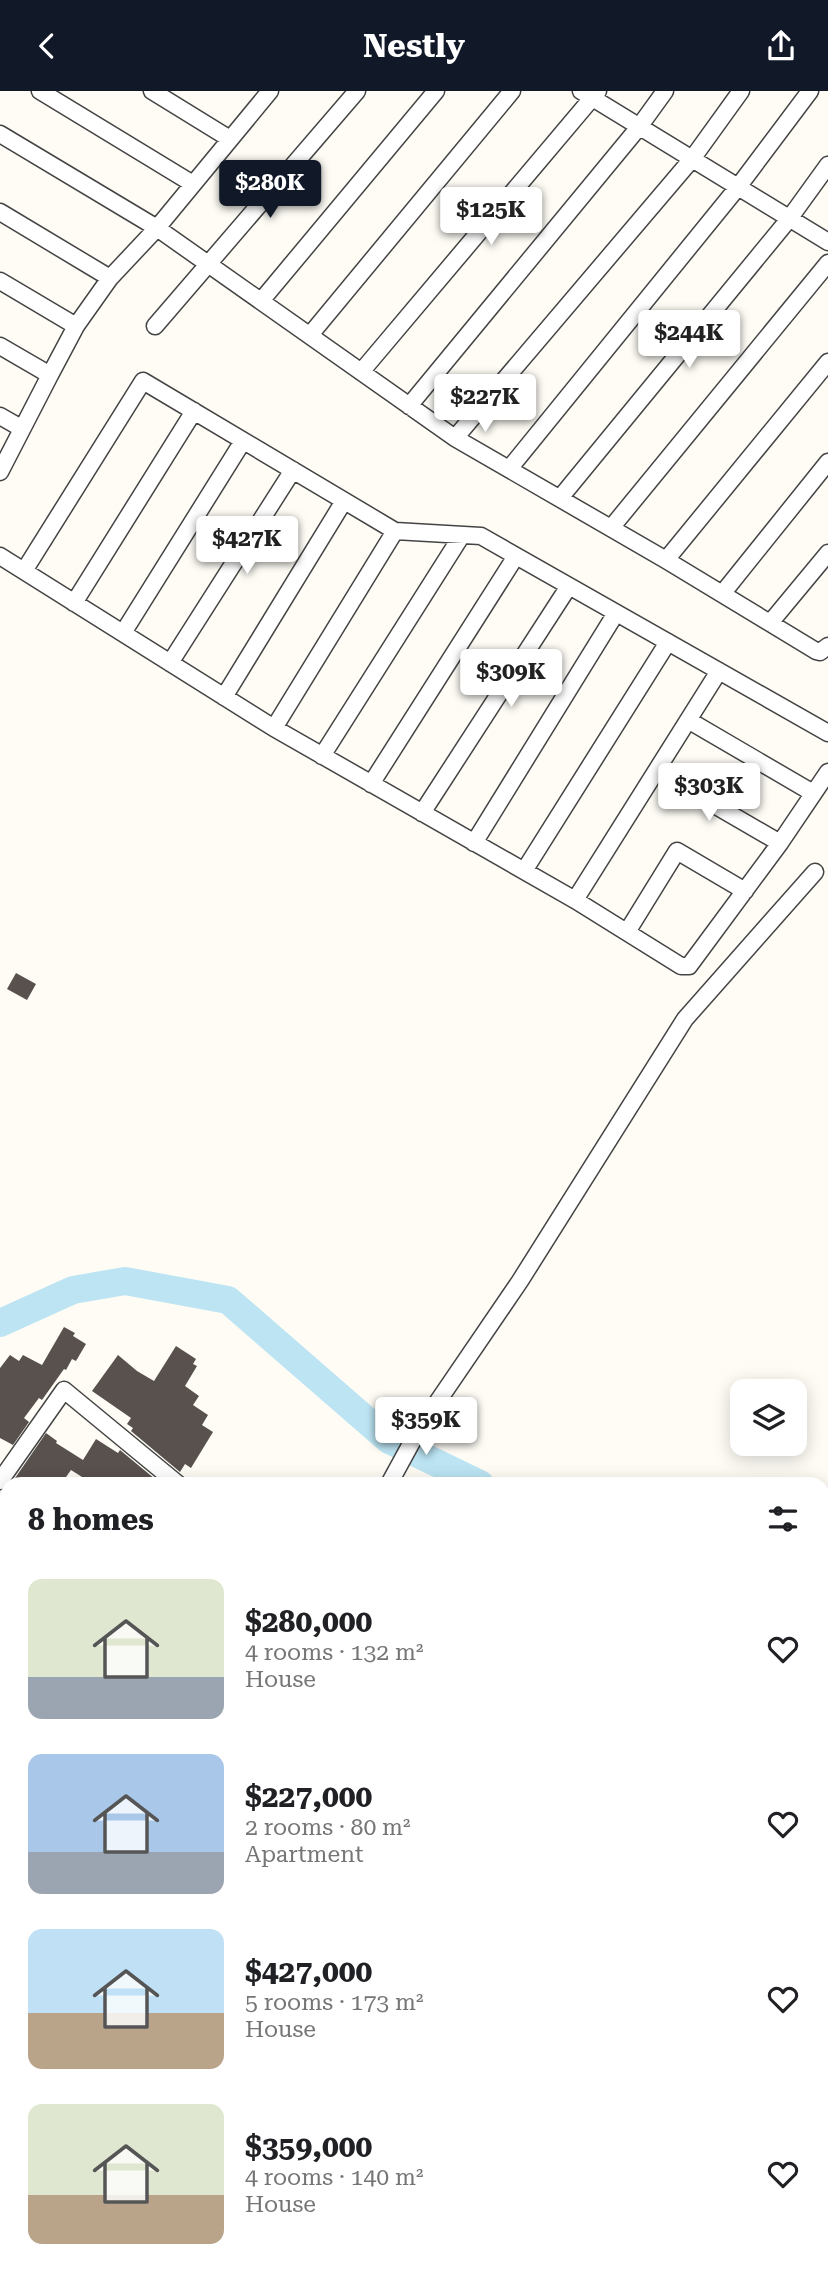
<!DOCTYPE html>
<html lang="en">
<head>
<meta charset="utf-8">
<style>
	body { margin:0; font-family:"Roboto Serif",serif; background:#f6f6f6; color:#202124; height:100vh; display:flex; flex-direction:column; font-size:26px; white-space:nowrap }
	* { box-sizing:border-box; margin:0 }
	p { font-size:23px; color:#757577 }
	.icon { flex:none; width:38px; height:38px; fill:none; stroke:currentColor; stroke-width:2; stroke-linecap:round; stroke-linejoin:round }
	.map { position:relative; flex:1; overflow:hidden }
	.details { position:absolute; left:0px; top:1386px; width:830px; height:798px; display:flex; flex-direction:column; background:#fff; border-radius:21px 21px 0 0; box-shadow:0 4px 18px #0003 }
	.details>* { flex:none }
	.controls { position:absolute; left:730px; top:1288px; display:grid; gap:14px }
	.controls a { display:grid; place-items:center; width:77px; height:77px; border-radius:14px; background:#fff; box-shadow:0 4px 18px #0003; font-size:35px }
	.price { position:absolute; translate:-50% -60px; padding:0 16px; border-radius:7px; background:#fff; color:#222; font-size:23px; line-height:46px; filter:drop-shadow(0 2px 4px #0008) }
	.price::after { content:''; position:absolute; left:50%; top:42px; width:21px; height:16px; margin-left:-10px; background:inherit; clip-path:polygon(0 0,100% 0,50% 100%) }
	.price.selected { background:#111827; color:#fff }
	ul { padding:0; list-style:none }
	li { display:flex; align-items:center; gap:21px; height:175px; padding:0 28px }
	li span { display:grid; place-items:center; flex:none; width:196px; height:140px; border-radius:14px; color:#555 }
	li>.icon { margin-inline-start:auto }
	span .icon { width:84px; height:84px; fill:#fffc; stroke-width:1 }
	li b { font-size:30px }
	h2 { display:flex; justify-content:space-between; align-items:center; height:84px; padding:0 28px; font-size:30px }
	header { display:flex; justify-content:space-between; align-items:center; height:91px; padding:0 28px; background:#111827; color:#fff; font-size:32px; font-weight:700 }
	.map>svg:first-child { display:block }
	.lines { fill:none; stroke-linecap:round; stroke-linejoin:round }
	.river { stroke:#bce4f3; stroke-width:28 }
	.building { fill:#59514d }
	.minor-casing { stroke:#444; stroke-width:19 }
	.minor { stroke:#fff; stroke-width:16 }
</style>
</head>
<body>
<header><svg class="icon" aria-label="back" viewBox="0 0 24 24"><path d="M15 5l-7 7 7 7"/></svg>Nestly<svg class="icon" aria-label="share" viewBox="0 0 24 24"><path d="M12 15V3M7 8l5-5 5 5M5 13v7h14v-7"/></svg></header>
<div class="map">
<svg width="828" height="2184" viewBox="0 0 828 2184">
	<rect width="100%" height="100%" fill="#fefcf5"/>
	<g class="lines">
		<path class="river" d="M0 1232 73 1199 125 1190 228 1209 389 1349 480 1393"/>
	</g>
	<path class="building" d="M16 882 36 893 27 909 7 898Z
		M64 1236 75 1242 73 1245 86 1253 76 1270 72 1268 66 1279 64 1278 42 1309 39 1307 24 1327 29 1331 13 1354 0 1347V1277L10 1264 19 1270 23 1264 42 1274Z
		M176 1255 196 1268 193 1273 197 1275 185 1295 199 1305 193 1314 208 1324 202 1334 213 1341 191 1377 185 1373 180 1381 131 1340 133 1337 127 1333 131 1327 92 1300 118 1264 137 1280 154 1290Z
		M46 1342 57 1350 56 1352 83 1369 96 1348 118 1362 120 1359 161 1393H93L71 1379 61 1393H11Z"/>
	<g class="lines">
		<g class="minor-casing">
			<path id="minor" d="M40 0 193 93
				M152 0 230 48
				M581 0 828 151
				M0 43 157 137 270 0
				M0 121 110 187 157 137 455 347 666 469 816 560 820 561 828 555
				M0 190 76 235
				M261 210 436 0
				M155 235 357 0
				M310 244 512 0
				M0 255 50 284 76 235 110 187
				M361 281 598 0
				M409 315 639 36 665 0
				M0 325 21 337
				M455 347 692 68 741 0
				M509 378 738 96 810 0
				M0 381 50 284
				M560 407 789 128 828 74
				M611 437 828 172
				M0 465 274 637 575 809 681 875H689L780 752 828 681
				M666 469 828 271
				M24 480 143 290 395 440 481 445 828 642
				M722 503 828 371
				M74 512 194 320
				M770 532 828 462
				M123 542 243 350
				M170 572 293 379
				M224 606 344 410
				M688 629 813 702
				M274 637 395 440
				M322 665 462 444
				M656 680 780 752
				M371 693 516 465
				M422 722 569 495
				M474 752 616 522
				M524 780 668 551
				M575 809 719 580
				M627 841 677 760 745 800
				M0 1390 64 1299 178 1393
				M389 1393 419 1338 520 1190 685 928 815 781
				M0 1641 7 1676
				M0 1783 7 1784
				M822 1948 828 1953
				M822 2092 828 2083
				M474 2177 483 2184
				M608 2184 612 2177"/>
		</g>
		<use href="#minor" class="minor"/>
	</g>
</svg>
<div class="controls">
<a><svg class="icon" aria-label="layers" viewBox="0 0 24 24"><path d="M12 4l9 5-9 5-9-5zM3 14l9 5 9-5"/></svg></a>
</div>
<b class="price selected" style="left:270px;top:129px">$280K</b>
<b class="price" style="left:491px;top:156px">$125K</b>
<b class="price" style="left:689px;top:279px">$244K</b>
<b class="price" style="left:485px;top:343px">$227K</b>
<b class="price" style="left:247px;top:485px">$427K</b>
<b class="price" style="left:511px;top:618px">$309K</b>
<b class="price" style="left:709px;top:732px">$303K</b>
<b class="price" style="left:426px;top:1366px">$359K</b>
<section class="details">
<h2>8 homes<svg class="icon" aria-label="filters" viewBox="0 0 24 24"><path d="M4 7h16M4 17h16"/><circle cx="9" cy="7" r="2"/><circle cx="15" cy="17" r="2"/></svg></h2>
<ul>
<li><span style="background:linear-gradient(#dfe7d0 70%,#9aa5b1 0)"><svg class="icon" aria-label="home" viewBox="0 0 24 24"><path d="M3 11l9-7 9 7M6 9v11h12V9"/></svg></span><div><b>$280,000</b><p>4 rooms · 132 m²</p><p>House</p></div><svg class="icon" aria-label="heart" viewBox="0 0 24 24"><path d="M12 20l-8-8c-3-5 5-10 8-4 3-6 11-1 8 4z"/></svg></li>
<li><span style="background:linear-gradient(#a9c7e8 70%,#9aa5b1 0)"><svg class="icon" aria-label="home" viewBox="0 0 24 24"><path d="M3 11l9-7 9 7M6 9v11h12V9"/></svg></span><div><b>$227,000</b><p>2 rooms · 80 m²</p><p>Apartment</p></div><svg class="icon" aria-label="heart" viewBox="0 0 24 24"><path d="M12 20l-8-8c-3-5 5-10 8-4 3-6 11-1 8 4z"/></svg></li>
<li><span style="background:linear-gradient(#bfe0f5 60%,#b9a48a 0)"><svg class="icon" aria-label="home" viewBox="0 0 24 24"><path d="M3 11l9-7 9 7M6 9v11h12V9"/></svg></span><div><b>$427,000</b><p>5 rooms · 173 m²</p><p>House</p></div><svg class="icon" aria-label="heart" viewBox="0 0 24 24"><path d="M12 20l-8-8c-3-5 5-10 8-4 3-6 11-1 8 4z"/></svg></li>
<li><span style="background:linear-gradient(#dfe7d0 65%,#b9a48a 0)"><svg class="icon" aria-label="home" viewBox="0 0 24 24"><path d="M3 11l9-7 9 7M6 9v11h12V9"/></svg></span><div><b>$359,000</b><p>4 rooms · 140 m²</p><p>House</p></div><svg class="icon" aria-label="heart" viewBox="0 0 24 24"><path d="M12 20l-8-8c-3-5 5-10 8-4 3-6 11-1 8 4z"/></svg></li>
</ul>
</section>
</div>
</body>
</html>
